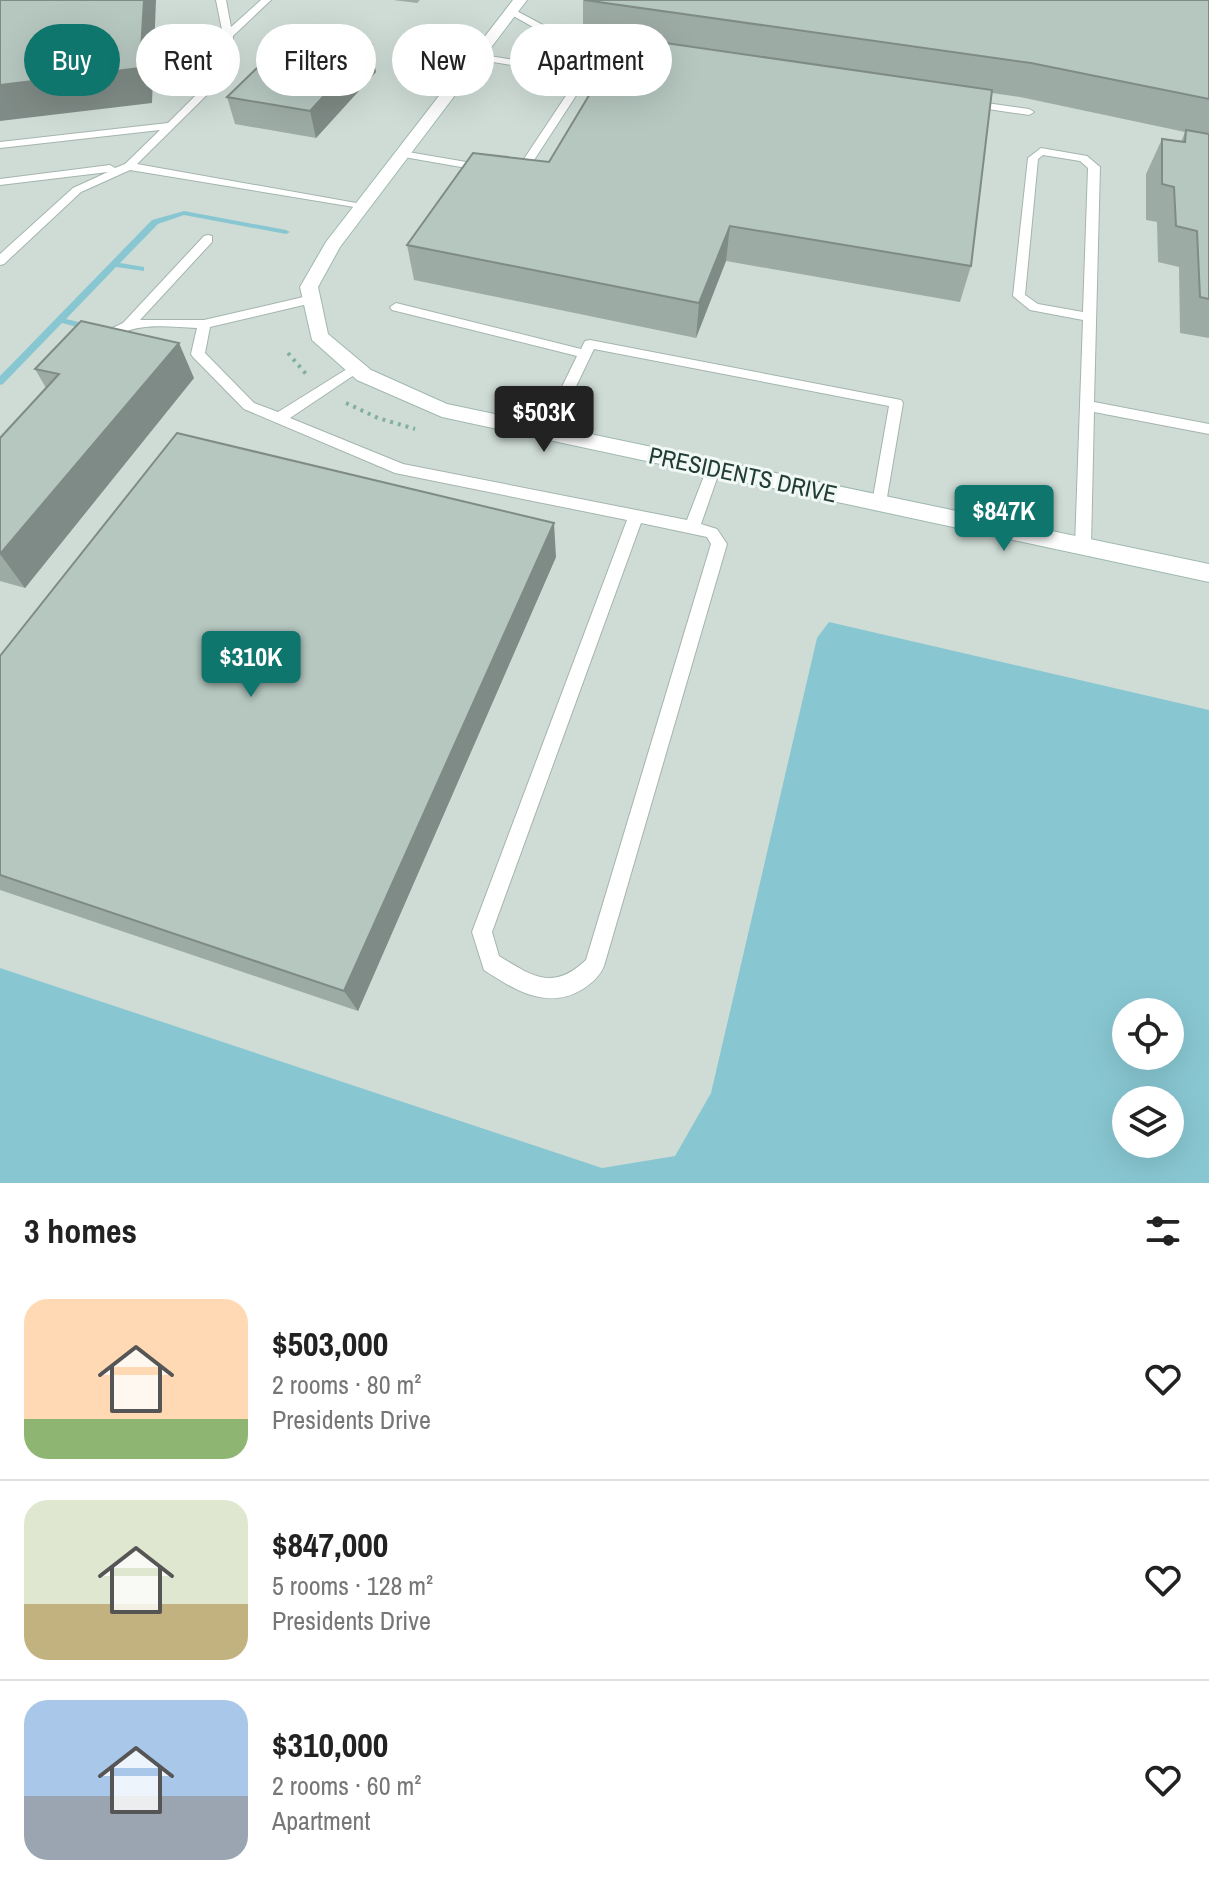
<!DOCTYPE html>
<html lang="en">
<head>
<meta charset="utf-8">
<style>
	body { margin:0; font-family:"Archivo Narrow",sans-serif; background:#f6f6f6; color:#222; height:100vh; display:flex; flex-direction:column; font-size:30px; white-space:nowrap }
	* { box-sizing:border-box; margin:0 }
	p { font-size:26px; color:#767676 }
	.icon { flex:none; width:44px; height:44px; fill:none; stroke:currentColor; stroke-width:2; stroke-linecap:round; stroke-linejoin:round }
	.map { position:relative; height:1183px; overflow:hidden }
	.details { display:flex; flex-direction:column; background:#fff; flex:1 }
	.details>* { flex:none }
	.banner { position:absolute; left:24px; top:24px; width:800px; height:72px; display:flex; gap:16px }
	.buttons { position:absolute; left:1112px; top:998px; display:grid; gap:16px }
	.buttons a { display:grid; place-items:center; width:72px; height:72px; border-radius:50%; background:#fff; box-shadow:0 8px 32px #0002; font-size:40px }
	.price { position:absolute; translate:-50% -68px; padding:0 18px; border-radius:8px; background:#0f766e; color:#fff; font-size:26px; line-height:52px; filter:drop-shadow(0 2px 4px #0008) }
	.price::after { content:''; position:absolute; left:50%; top:48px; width:24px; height:18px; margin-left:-12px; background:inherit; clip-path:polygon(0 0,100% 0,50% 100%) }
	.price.selected { background:#222; color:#fff }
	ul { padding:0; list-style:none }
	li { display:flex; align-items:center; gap:24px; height:200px; padding:0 24px }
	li+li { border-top:2px solid #e0e0e0 }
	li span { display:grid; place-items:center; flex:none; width:224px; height:160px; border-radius:24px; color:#555 }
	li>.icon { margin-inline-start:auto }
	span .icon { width:96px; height:96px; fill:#fffc; stroke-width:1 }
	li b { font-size:34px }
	h2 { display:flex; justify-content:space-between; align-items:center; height:96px; padding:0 24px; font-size:34px }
	.chip { padding:0 28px; border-radius:36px; background:#fff; box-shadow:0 8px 32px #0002; font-size:28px; line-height:72px }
	.chip.selected { background:#0f766e; color:#fff }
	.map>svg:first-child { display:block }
	.built { fill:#cfdcd6; fill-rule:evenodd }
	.water { fill:#88c7d2; fill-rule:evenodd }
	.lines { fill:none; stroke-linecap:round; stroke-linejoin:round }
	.stream { fill:#88c7d2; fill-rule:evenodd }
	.lane-casing { stroke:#a4b4ae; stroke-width:2 }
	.secondary-casing { stroke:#9fb8af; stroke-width:2 }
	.path { stroke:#81b0a1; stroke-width:4; stroke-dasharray:3 5; stroke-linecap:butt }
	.lane { fill:#fff; fill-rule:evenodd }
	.secondary { fill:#fff; fill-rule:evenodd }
	.wall { fill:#9daba5 }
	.shaded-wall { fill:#7f8b86 }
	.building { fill:#b6c7c0; stroke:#7f8b86; stroke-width:2 }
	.labels { text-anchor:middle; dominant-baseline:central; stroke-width:6; stroke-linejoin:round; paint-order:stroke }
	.street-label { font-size:24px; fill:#213d35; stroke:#f1f8f5 }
</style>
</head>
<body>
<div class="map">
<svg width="1209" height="1183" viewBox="0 0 1209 1183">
	<rect width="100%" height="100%" fill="#e1ece7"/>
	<path class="built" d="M0 0H1209V1183H0ZM1126 1012H1170V1056H1126ZM1126 1100H1170V1144H1126Z"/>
	<path class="water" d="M829 622 1209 710V1183H0V968L602 1168 675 1156 711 1093 817 638ZM1126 1012H1170V1056H1126ZM1126 1100H1170V1144H1126Z"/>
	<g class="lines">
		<path class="stream" d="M184 211 286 230 290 232 286 234 184 215 158 224 120 263 144 267V271L116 267 66 319 91 325V329L88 330 62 323 3 384 0 385V376L152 220Z"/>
		<g class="lane-casing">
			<path id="lane" d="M216 0H226L231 27 261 0H271L233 36 232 70 137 164 362 204 368 207 366 209 130 170 81 192 4 264 0 265V254L73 188 108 172 0 185V179L110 165 115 168 125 164 160 130 0 148V142L168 123 224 67 223 35Z
				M511 8 571 40 637 50 642 53 637 56 565 45 508 13 506 11Z
				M477 54 585 71 590 74 523 177 509 174 516 171 579 76 474 59V55Z
				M972 101 1029 109 1034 112 1029 115 968 106 967 104Z
				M1041 148 1087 156 1100 167 1094 402 1209 424V434L1094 412 1091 546 1083 552 1075 546 1083 320 1030 310 1013 296 1028 158ZM1043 155 1080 161 1088 168 1083 312 1038 304 1025 295 1038 159Z
				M402 151 484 165 490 168 484 171 398 156V152Z
				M208 235 212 236V242L140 320H204L312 295 318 299 312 303 210 327 205 353 254 403 278 412 355 364 360 365V371L290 418 403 464 687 520 709 463 714 462 721 467 701 524 717 529 727 544 604 966C600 976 592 983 583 989 547 1011 515 990 484 970L472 932 627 520 395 473 244 409 193 357 191 354 197 328C173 327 146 323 124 332 113 336 107 346 95 345V339L106 331 123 323 204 236ZM641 523 707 537 711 544 586 960C553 991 533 977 499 956L492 932Z
				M396 303 581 349 585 341 590 340 901 400 903 403 886 503 879 509 872 503 889 406 594 349 554 432 547 437 540 432 577 356 392 310 390 307Z"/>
		</g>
		<g class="secondary-casing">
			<path id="secondary" d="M513 0H527L340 247 318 287 328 334 371 370 447 404 1209 564V582L442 417 357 380 312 340 300 287 326 242Z"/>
		</g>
		<path class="path" d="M288 353 306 374
			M346 403 378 418 415 429"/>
		<use href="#lane" class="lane"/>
		<use href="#secondary" class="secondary"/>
	</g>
	<path class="wall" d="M393 0H420L417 3Z
		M583 0H1209V338L1180 333 1179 267 1158 262 1157 222 1146 220V174L1162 139 1181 142 1185 132 1020 97 992 93 971 266 960 302 726 261 696 338 414 280 407 245 549 162 623 39 583 33Z
		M376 72 316 138 235 124 227 97Z
		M35 369 194 378 25 588 0 581V438L46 388Z
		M556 557 358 1011 0 890V656Z"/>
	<path class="shaded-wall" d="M144 0H156L152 103 0 121V85Z
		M371 45 376 72 316 138 310 111Z
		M730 226 726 261 696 338 699 303Z
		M179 343 194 378 25 588 0 554Z
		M554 523 556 557 358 1011 344 991Z"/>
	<path class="building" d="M0 0H144L140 68 0 85Z
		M584 0H1209V99L1031 63Z
		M293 33 371 45 310 111 227 97Z
		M624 37 992 90 971 266 730 226 699 303 407 245 473 153 549 162Z
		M1186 130 1209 134V299L1200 297 1197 231 1176 226 1174 187 1162 184V139L1185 142Z
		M81 321 179 343 0 554V438L59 374 35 369Z
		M177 433 554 523 344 991 0 875V656Z"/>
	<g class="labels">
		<g class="street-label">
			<text transform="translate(743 474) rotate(12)">PRESIDENTS DRIVE</text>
		</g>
	</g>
</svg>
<div class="buttons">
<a><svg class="icon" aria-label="locate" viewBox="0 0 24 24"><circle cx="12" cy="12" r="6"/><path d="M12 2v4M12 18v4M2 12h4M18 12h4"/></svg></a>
<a><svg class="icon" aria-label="layers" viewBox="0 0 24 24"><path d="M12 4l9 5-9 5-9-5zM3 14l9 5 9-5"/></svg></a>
</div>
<b class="price selected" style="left:544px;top:454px">$503K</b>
<b class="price" style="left:1004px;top:553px">$847K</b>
<b class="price" style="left:251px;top:699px">$310K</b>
<div class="banner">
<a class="chip selected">Buy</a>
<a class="chip">Rent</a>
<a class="chip">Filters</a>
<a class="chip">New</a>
<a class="chip">Apartment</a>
</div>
</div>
<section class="details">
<h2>3 homes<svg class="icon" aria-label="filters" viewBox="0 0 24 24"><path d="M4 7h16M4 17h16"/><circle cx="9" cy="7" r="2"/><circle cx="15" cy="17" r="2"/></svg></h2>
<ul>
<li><span style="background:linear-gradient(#ffd9b3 75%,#8fb573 0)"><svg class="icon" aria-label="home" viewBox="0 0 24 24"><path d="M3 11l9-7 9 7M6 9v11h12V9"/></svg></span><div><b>$503,000</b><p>2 rooms · 80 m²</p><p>Presidents Drive</p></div><svg class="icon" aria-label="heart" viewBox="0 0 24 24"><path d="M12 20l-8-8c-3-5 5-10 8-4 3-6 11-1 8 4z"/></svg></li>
<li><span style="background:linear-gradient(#dfe7d0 65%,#c2b280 0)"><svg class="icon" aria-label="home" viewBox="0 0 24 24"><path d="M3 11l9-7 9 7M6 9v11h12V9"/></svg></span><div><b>$847,000</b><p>5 rooms · 128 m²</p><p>Presidents Drive</p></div><svg class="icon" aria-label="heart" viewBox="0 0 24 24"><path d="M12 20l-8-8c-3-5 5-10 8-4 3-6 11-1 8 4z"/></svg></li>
<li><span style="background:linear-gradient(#a9c7e8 60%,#9aa5b1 0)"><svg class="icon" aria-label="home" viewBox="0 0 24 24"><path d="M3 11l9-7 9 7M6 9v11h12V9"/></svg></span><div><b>$310,000</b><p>2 rooms · 60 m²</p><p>Apartment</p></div><svg class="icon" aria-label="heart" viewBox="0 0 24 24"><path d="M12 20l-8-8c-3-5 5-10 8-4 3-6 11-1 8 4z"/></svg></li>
</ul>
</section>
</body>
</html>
